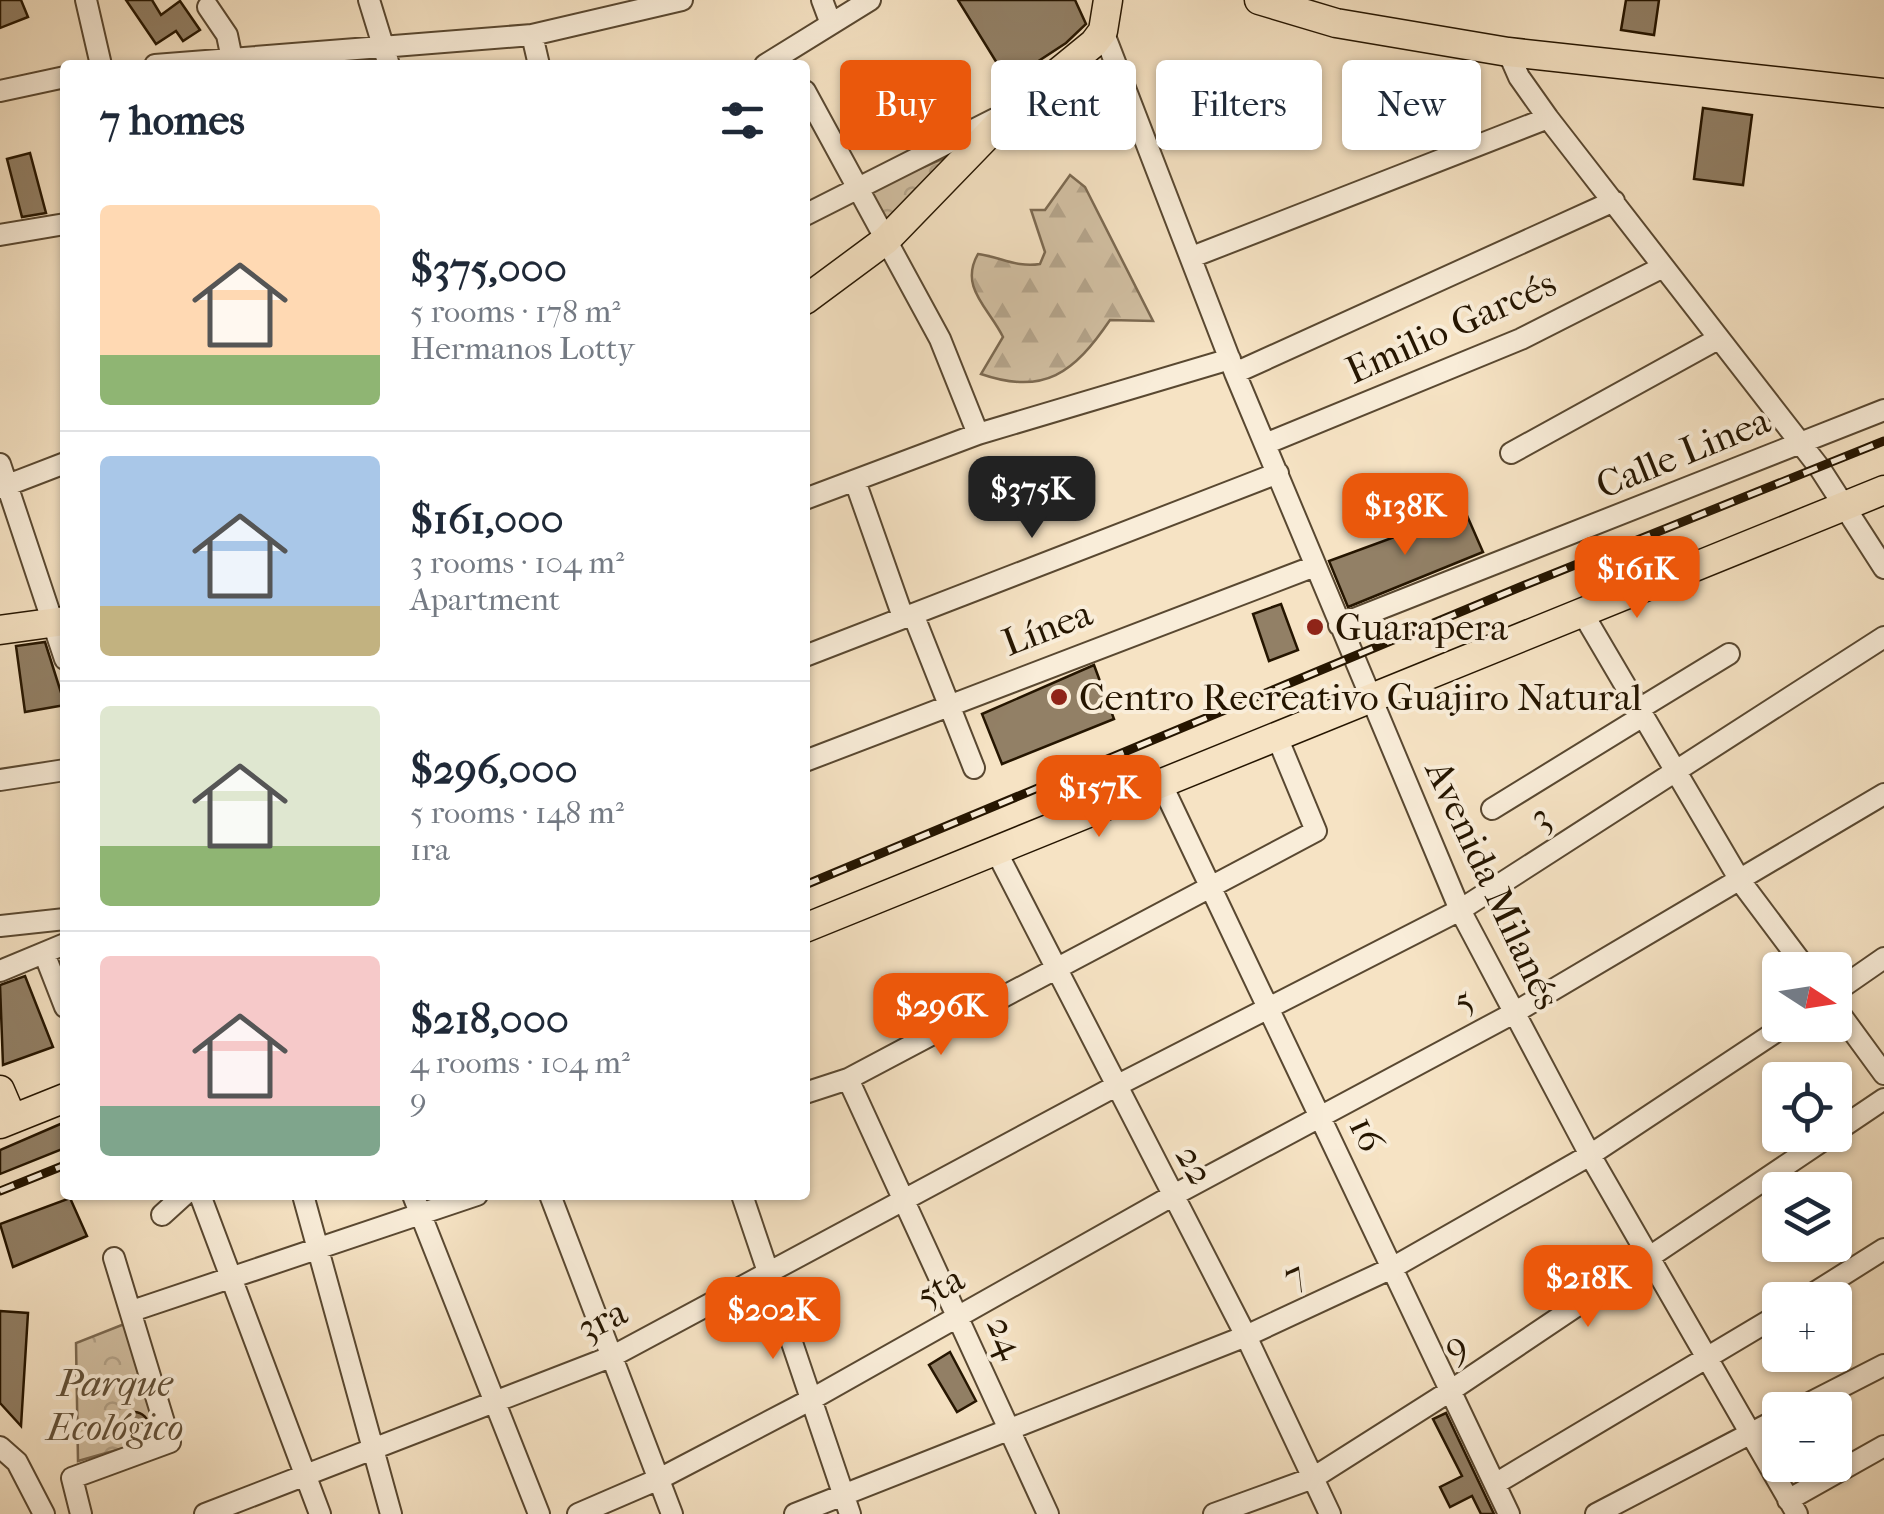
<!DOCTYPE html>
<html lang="en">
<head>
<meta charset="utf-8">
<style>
	body { margin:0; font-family:"IM FELL French Canon",serif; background:#f2f2f3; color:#1f2937; height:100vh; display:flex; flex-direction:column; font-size:38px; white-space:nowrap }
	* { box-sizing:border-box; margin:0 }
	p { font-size:32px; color:#747a83 }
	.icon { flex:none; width:55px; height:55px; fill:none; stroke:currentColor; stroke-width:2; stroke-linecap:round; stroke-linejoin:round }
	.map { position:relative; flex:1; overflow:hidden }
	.side { position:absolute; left:60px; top:60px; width:750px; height:1140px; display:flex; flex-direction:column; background:#fff; border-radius:10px; box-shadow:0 2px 8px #0004 }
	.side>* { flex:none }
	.guide { position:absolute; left:840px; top:60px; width:892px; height:90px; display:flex; gap:20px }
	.needle { width:65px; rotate:102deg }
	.buttons { position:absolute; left:1762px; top:952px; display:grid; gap:20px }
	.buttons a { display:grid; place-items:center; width:90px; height:90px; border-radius:10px; background:#fff; box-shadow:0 2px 8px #0004; font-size:50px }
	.price { position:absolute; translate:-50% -85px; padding:0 22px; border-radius:20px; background:#ea580c; color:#fff; font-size:32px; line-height:65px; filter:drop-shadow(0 2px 5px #0008) }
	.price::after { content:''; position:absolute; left:50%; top:60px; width:30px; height:22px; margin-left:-15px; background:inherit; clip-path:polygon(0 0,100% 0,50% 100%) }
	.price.current { background:#222; color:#fff }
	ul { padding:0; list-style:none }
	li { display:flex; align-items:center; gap:30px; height:250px; padding:0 40px }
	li+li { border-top:2px solid #e0e1e3 }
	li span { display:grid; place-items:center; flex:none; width:280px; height:200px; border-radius:10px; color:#555 }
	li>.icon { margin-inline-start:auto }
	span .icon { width:120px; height:120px; fill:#fffc; stroke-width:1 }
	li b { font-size:42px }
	h2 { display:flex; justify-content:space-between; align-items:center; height:120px; padding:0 40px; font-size:42px }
	.chip { padding:0 35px; border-radius:10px; background:#fff; box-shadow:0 2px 8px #0004; font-size:35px; line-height:90px }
	.chip.current { background:#ea580c; color:#fff }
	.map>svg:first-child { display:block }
	.forest { fill:url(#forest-firs); stroke:#7c6a52; stroke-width:2.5 }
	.park { fill:url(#park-crowns); stroke:#7c6a52; stroke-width:2.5 }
	.building { fill:#928066; stroke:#251500; stroke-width:2.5 }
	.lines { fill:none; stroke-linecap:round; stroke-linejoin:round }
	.minor-casing { stroke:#594831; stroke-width:24 }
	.major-casing { stroke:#251500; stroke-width:31 }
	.minor { stroke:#f9edd9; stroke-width:20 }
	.major { stroke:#f6e3c4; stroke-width:28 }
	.rail-casing { stroke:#251500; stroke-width:9 }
	.rail { stroke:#f9edd9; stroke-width:5; stroke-dasharray:15; stroke-linecap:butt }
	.poi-dot { fill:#8f2418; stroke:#f9edd9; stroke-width:4 }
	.labels { text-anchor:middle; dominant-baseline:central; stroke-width:8; stroke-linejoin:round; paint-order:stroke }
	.street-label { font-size:38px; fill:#251500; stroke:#f9edd9 }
	.poi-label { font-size:38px; fill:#251500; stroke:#f9edd9; text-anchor:start }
	.park-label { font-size:38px; font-style:italic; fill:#625139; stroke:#f9edd9 }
</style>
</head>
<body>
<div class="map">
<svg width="1884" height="1514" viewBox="0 0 1884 1514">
	<defs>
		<pattern id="forest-firs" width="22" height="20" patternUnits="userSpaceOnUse" patternTransform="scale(2.5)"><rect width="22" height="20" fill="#d2c0a3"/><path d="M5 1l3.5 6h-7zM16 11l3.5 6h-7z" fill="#b4a48b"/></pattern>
		<pattern id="park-crowns" width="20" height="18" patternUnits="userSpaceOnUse" patternTransform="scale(2.5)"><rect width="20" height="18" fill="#d2c0a3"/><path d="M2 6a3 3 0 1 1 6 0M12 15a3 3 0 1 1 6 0" fill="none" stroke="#b4a48b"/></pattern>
	</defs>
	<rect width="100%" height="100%" fill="#f6e3c4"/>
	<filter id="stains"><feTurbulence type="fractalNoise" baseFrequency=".002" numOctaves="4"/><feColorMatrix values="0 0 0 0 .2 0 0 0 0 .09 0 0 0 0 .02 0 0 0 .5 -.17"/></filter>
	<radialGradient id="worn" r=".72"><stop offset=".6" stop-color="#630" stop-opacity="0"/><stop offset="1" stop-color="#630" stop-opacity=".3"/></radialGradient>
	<path class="forest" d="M1070 175 1085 187 1153 321 1110 320C1074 373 1044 396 981 374L1003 337C988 307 959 287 978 254 1001 257 1017 268 1040 264L1045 252 1031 210H1045Z"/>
	<path class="park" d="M954 154 883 231 863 193Z
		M132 1321 166 1436 78 1461 76 1343Z"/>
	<path class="building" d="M0 0H21L28 17 0 28Z
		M126 0H152L161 15 180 1 200 30 183 41 176 31 156 44Z
		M958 0H1075L1086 24 1066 43 1008 81Z
		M1626 0H1659L1654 35 1621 30Z
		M1703 108 1752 115 1743 185 1694 179Z
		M30 153 46 213 22 217 7 159Z
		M1465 511 1483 552 1348 607 1329 561Z
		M1281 604 1298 650 1269 661 1253 614Z
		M45 642 65 705 25 712 16 646Z
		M1094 665 1114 719 1002 764 982 714Z
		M25 976 53 1047 3 1065 0 985Z
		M65 1122V1148L0 1174V1150Z
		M70 1198 87 1236 13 1267 0 1224Z
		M0 1311 28 1313 21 1426 0 1403Z
		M950 1352 976 1401 957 1412 929 1365Z
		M119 1427a15 15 0 1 1 30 0a15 15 0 1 1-30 0Z
		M1446 1413 1494 1514H1481L1472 1496 1450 1507 1440 1487 1462 1476 1433 1419Z"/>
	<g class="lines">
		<g class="minor-casing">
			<path id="minor" d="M86 0 101 65
				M369 0 389 65
				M822 0 831 24
				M208 7 227 35 232 59
				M1103 31 1235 373 1460 910 1590 1155 1797 1514
				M532 35 539 65
				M1508 52 1519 77 1548 118 1819 467 1884 568
				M155 65 532 35 682 0
				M765 65 870 0
				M0 91 65 77
				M805 91 940 339 978 434
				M805 215 995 119
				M0 235 65 224
				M1192 257 1548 118
				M1235 373 1614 201
				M1265 444 1521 339 1661 268
				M1511 453 1716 340
				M0 464 65 659
				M855 481 903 617
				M0 488 65 463
				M805 499 978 434 1230 359
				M1582 612 1741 882 1807 970
				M913 614 974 768
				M1339 625 1884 410
				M805 656 1278 473
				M1639 709 1729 654
				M805 761 1315 566
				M0 780 65 770
				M1161 783 1509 1514
				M1492 809 1643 716
				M996 851 1246 1336 1330 1514
				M0 926 65 919
				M44 953 65 1007
				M0 971 65 944
				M1835 992 1884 958
				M1835 1007 1884 1074
				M848 1079 1048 1514
				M805 1093 848 1079 1316 831 1277 737
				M1835 1132 1884 1099
				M200 1195 320 1514
				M303 1195 391 1514
				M413 1195 539 1514
				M550 1195 672 1514
				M742 1195 850 1514
				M162 1215 184 1195
				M1803 1300 1884 1249
				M132 1311 477 1195
				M1796 1410 1884 1365
				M0 1447 17 1462 44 1514
				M1495 1484 1780 1314
				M1788 1500 1884 1446
				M81 1514 72 1478 170 1442 114 1258
				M205 1514 613 1356 1114 1087 1460 910 1884 637
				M578 1514 659 1479 812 1399 1172 1196 1512 1014 1884 794
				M795 1514 1246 1336 1392 1268 1590 1155 1786 1025
				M1214 1514 1313 1478 1450 1391 1831 1135
				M1596 1514 1780 1418"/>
		</g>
		<g class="major-casing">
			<path id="major" d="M1259 0 1336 23 1508 52 1884 93
				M805 300 886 240 1011 111 1094 43 1103 31 1108 0
				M0 630 65 621
				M805 928 1884 490
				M0 1090 12 1118
				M0 1124 65 1098"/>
		</g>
		<use href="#minor" class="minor"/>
		<use href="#major" class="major"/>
		<g class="rail-casing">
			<path id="rail" d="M805 885 1525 585 1884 441
				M0 1191 65 1165"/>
		</g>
		<use href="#rail" class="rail"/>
	</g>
	<g class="poi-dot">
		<circle cx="1315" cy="627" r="10"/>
		<circle cx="1059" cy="697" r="10"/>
	</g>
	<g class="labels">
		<g class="street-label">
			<text transform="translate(1451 327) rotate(-24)">Emilio Garcés</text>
			<text transform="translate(1683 453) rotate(-22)">Calle Linea</text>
			<text transform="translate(1047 628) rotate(-21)">Línea</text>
			<text transform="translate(1540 817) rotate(-32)">3</text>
			<text transform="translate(1493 885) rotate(65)">Avenida Milanés</text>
			<text transform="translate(1463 1000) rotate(-28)">5</text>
			<text transform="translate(1367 1134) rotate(65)">16</text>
			<text transform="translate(1195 1165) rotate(62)">22</text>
			<text transform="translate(1294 1275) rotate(-25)">7</text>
			<text transform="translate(940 1287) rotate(-29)">5ta</text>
			<text transform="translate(602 1320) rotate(-25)">3ra</text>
			<text transform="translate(1006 1337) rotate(67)">24</text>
			<text transform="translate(1455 1346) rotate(-33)">9</text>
		</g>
		<g class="poi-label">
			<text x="1335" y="627">Guarapera</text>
			<text x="1079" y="697">Centro Recreativo Guajiro Natural</text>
		</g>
		<g class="park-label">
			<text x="115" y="1383">Parque<tspan x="115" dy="44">Ecológico</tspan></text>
		</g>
	</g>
	<rect width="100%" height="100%" filter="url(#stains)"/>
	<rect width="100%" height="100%" fill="url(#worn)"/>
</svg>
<div class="buttons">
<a><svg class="needle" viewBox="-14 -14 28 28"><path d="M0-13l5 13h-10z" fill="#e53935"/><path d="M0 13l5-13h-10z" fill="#747a83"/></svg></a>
<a><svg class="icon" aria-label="locate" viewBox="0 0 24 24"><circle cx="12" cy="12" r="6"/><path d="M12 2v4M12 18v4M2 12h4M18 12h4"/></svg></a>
<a><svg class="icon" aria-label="layers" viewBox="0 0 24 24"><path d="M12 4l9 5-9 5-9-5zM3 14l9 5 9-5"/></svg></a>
<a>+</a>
<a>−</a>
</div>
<b class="price current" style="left:1032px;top:541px">$375K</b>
<b class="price" style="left:1405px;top:558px">$138K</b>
<b class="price" style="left:1637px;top:621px">$161K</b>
<b class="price" style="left:1099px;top:840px">$157K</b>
<b class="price" style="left:941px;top:1058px">$296K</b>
<b class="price" style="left:1588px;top:1330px">$218K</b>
<b class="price" style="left:773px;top:1362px">$202K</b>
<div class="guide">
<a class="chip current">Buy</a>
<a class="chip">Rent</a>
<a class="chip">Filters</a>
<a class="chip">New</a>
</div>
<section class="side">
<h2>7 homes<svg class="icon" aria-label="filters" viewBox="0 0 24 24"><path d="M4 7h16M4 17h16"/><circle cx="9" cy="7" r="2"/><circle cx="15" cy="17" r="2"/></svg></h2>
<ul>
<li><span style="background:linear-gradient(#ffd9b3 75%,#8fb573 0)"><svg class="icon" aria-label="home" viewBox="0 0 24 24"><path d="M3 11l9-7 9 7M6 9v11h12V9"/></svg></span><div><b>$375,000</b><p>5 rooms · 178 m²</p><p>Hermanos Lotty</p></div></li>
<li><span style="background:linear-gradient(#a9c7e8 75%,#c2b280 0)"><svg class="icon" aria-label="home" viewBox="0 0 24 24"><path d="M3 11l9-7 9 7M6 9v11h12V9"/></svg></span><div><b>$161,000</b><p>3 rooms · 104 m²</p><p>Apartment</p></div></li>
<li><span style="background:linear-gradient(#dfe7d0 70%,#8fb573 0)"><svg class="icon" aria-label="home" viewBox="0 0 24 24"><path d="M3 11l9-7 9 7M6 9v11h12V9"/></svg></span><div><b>$296,000</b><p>5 rooms · 148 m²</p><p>1ra</p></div></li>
<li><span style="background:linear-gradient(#f6c9c9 75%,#7fa58c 0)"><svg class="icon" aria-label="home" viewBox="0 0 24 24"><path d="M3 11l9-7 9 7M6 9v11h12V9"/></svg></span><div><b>$218,000</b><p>4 rooms · 104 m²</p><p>9</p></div></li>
</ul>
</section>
</div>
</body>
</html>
